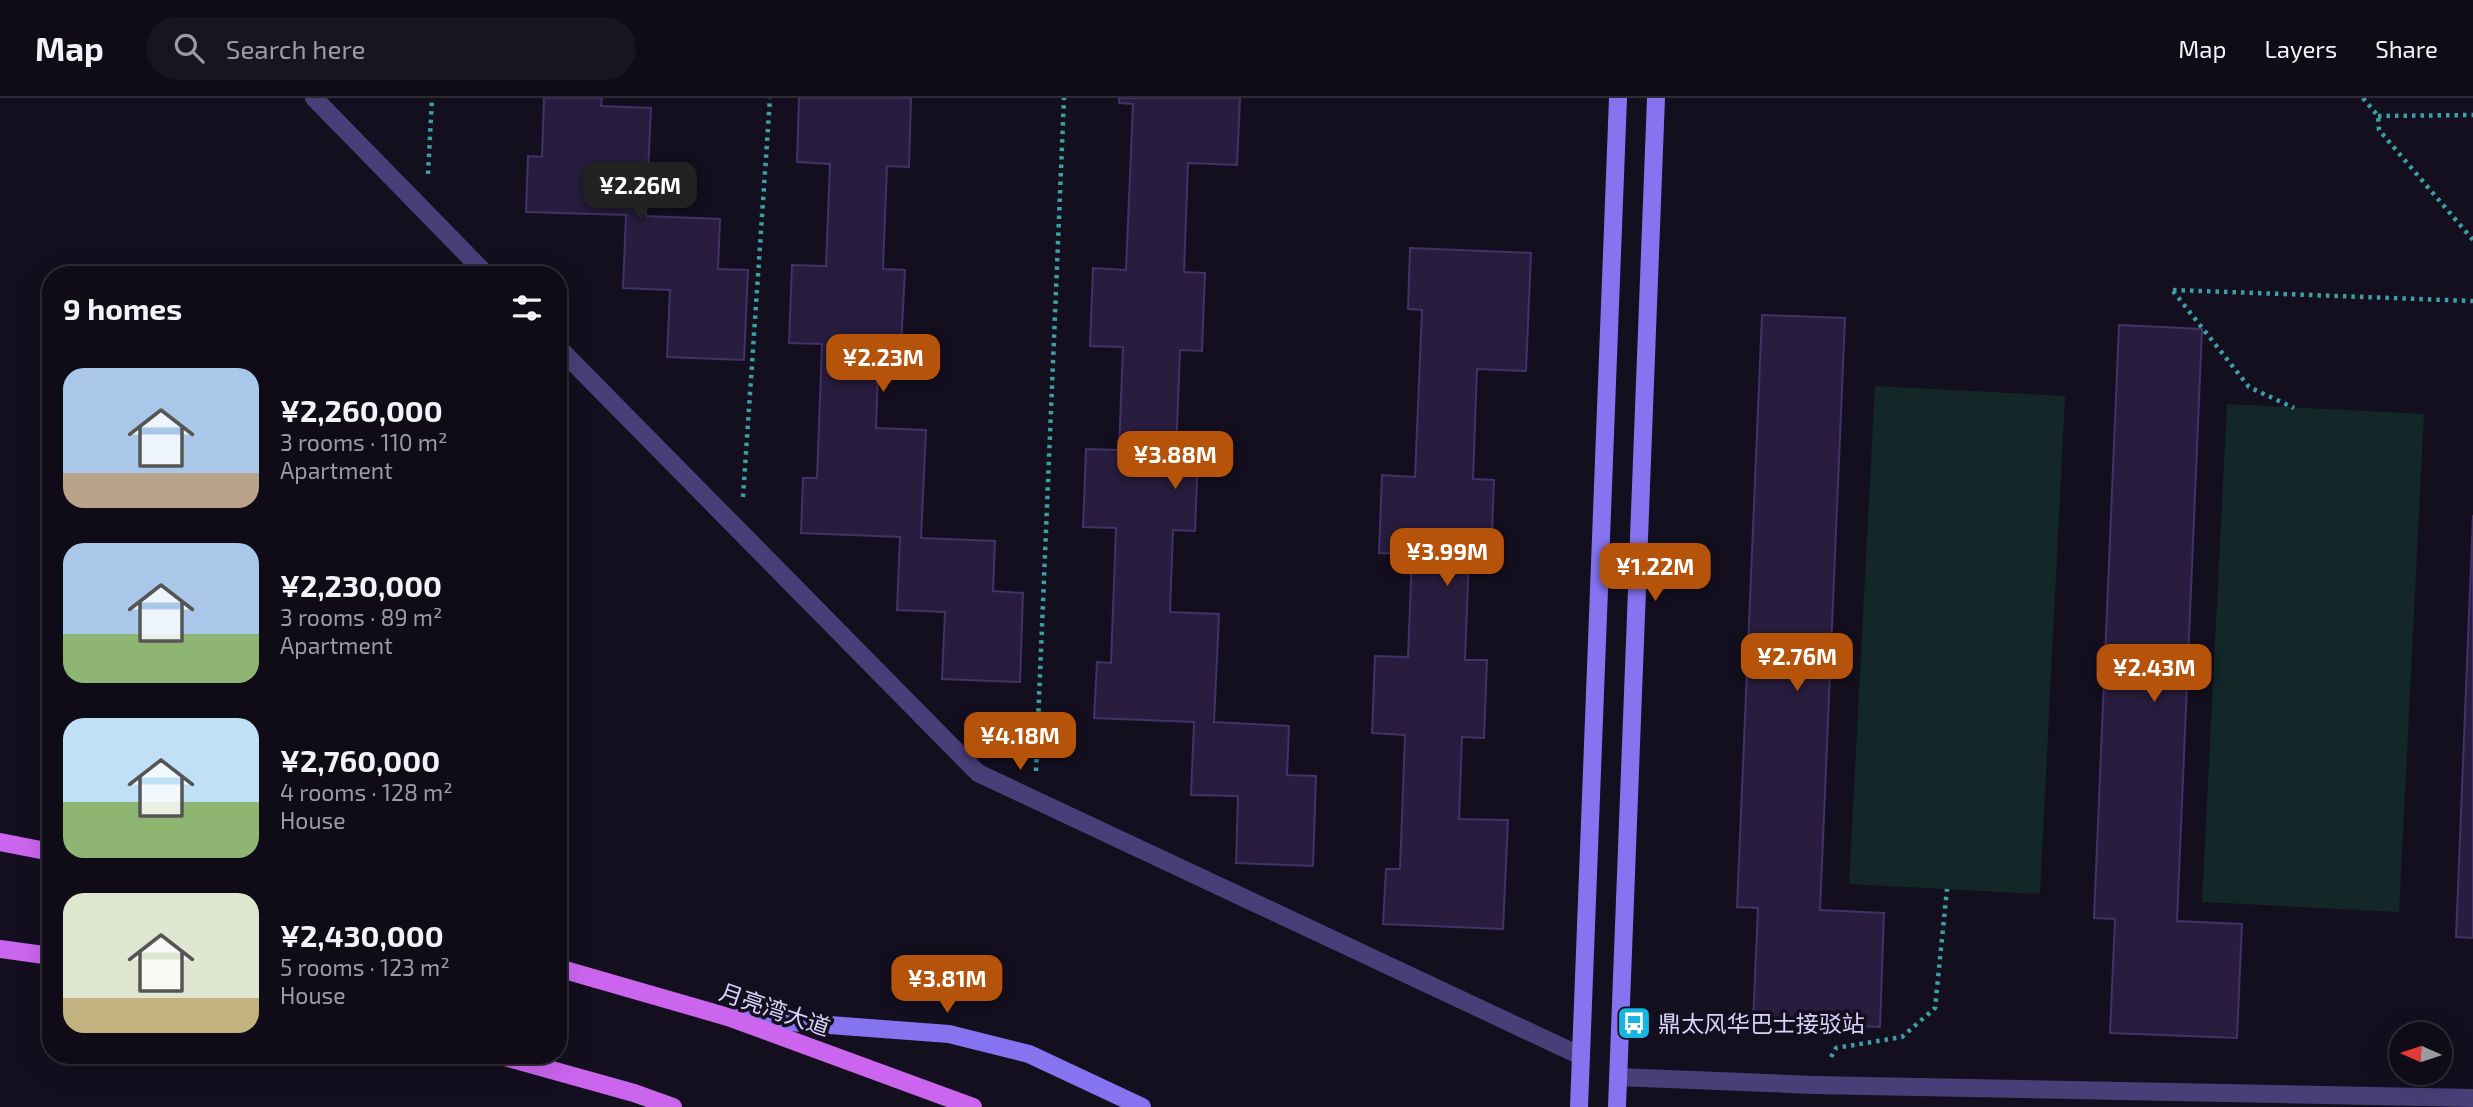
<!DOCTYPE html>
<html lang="en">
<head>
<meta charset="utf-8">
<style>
	body { margin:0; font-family:"Exo 2","Noto Sans SC",sans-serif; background:#181420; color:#f1f3f6; height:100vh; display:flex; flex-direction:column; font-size:26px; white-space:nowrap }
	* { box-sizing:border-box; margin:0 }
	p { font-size:23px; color:#9b9ba1 }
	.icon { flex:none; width:38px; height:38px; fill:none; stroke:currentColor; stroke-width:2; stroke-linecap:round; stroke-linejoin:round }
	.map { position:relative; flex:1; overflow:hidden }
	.sheet { position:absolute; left:42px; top:168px; width:525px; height:798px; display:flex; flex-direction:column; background:#0f0b17; border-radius:28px; box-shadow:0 7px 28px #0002,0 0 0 2px #2f2b36 }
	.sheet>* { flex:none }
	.needle { width:46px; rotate:273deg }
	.tools { position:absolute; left:2389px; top:924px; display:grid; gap:14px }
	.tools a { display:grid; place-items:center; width:63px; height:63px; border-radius:50%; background:#0f0b17; box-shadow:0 7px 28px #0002,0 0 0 2px #2f2b36; font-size:35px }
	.price { position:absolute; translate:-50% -60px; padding:0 16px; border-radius:14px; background:#b45309; color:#fff; font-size:23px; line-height:46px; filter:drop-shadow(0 2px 4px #0008) }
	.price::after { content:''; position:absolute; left:50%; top:42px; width:21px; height:16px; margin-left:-10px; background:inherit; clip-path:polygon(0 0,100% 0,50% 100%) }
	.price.current { background:#222; color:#fff }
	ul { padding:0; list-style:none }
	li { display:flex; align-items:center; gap:21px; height:175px; padding:0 21px }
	li span { display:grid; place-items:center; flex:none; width:196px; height:140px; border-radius:21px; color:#555 }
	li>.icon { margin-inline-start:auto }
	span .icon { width:84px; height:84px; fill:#fffc; stroke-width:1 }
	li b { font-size:30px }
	h2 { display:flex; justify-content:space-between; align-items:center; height:84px; padding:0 21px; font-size:30px }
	header { display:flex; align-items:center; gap:42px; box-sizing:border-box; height:98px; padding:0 35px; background:#0f0b17; border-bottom:2px solid #2f2b36 }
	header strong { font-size:33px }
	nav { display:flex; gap:38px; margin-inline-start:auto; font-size:24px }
	.search { width:490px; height:63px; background:#181420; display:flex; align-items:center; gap:18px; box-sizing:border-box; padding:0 24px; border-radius:38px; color:#9b9ba1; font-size:26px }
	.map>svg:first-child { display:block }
	.green { fill:#132728 }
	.building { fill:#281d3e; stroke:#423267; stroke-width:2 }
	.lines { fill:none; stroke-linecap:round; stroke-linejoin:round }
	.path { stroke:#3b9fa5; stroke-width:4.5; stroke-dasharray:3.5 5; stroke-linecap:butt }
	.lane { stroke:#483f79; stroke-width:18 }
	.street { stroke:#483f79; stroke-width:18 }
	.secondary { stroke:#8573f0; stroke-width:18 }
	.primary { stroke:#cb65ee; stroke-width:18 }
	.labels { text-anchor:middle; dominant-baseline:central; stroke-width:7; stroke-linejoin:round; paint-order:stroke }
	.street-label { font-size:23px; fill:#dbd2fa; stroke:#140f1f }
	.poi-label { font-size:23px; fill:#dbd2fa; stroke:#140f1f; text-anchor:start }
</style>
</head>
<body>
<header>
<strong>Map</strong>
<div class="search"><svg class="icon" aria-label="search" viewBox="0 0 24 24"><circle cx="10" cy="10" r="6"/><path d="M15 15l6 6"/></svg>Search here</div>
<nav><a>Map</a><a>Layers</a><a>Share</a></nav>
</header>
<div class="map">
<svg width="2473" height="1009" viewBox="0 0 2473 1009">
	<rect width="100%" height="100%" fill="#140f1f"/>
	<path class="green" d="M1875 288 2065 298 2040 796 1849 786Z
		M2227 306 2424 316 2399 814 2202 804Z"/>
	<path class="building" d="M544 0H602L601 8 651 10 646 118 720 121 718 171 748 172 744 262 667 259 670 192 623 190 626 117 526 114 528 58 542 59Z
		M799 0H911L909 69 887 68 883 171 905 172 901 249 879 248 876 330 926 332 921 440 995 443 993 493 1023 495 1020 584 942 581 945 514 897 512 900 439 801 435 803 380H817L822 246 789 245 792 167 826 168 830 66 797 64Z
		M1119 0H1240L1237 67 1188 65 1184 174 1205 175 1202 253 1180 252 1176 355 1198 356 1195 433 1173 432 1170 514 1219 516 1214 624 1289 628 1287 677 1316 678 1313 768 1236 765 1238 698 1191 697 1194 624 1094 620 1097 564 1111 565 1116 430 1083 429 1086 351 1119 352 1123 249 1090 248 1093 170 1126 172 1133 6 1119 5Z
		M1410 150 1531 155 1526 273 1477 271 1473 381 1494 382 1491 460 1469 458 1465 562H1487L1484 640 1462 639 1459 721 1508 722 1503 831 1383 826 1386 771H1400L1405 637 1372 635 1375 558 1408 559 1412 456 1379 455 1382 377 1415 379 1422 212 1408 211Z
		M1762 217 1845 220 1820 812 1884 815 1880 929 1753 924 1758 810 1737 809Z
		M2119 227 2202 231 2177 823 2242 826 2237 940 2110 935 2115 821 2094 820Z
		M2473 417V840L2456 839Z"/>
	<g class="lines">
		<path class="path" d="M2363 0 2378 18 2379 32 2473 142
			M2378 18 2473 17
			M428 76 432 0
			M2173 192 2473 203
			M2173 193 2249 289 2294 310
			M743 399 770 0
			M1036 673 1064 0
			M1831 959 1836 950 1902 939 1935 910 1947 791"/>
		<path class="lane" d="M1618 979 1814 987 2473 1000"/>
		<path class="street" d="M314 0 487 177
			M558 249 978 675 1581 958"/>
		<path class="secondary" d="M737 920 949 936 1029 956 1142 1009
			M1579 1009 1618 0
			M1617 1009 1656 0"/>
		<path class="primary" d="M0 744 51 754
			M0 851 51 858
			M558 870 728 919 973 1009
			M498 957 634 995 673 1009"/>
	</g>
	<defs>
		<g id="bus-square" transform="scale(1.75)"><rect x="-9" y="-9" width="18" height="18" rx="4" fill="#18b5e0" stroke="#140f1f"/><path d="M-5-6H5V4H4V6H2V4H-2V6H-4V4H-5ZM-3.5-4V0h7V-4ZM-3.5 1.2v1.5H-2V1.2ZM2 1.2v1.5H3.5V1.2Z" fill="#fff"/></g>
	</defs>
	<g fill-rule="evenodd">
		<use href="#bus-square" x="1634" y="925"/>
	</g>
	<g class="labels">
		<g class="street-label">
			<text transform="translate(775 911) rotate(19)">月亮湾大道</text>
		</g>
		<g class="poi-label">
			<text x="1658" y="925">鼎太风华巴士接驳站</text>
		</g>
	</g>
</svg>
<div class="tools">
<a><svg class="needle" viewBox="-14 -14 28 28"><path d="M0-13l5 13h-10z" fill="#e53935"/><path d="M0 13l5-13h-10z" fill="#9b9ba1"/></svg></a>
</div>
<b class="price current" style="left:640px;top:124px">¥2.26M</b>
<b class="price" style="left:883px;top:296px">¥2.23M</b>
<b class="price" style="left:1175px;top:393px">¥3.88M</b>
<b class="price" style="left:1447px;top:490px">¥3.99M</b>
<b class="price" style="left:1655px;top:505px">¥1.22M</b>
<b class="price" style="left:1797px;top:595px">¥2.76M</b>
<b class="price" style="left:2154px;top:606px">¥2.43M</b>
<b class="price" style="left:1020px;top:674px">¥4.18M</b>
<b class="price" style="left:947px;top:917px">¥3.81M</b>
<section class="sheet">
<h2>9 homes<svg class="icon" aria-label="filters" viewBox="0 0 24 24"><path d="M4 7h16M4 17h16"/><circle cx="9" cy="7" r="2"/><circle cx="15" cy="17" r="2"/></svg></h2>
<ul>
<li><span style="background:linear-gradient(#a9c7e8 75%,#b9a48a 0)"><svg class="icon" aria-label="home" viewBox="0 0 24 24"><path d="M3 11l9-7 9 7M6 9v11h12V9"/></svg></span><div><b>¥2,260,000</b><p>3 rooms · 110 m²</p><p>Apartment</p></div></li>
<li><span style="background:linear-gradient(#a9c7e8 65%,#8fb573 0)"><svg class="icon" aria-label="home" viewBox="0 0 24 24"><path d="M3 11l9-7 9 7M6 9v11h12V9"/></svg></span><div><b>¥2,230,000</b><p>3 rooms · 89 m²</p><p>Apartment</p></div></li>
<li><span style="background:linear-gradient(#bfe0f5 60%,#8fb573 0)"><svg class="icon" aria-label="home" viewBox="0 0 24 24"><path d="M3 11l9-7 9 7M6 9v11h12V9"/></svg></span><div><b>¥2,760,000</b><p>4 rooms · 128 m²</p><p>House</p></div></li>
<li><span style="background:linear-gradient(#dfe7d0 75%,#c2b280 0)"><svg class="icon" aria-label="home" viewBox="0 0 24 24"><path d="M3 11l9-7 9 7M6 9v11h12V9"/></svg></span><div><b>¥2,430,000</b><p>5 rooms · 123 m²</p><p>House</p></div></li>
</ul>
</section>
</div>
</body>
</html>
